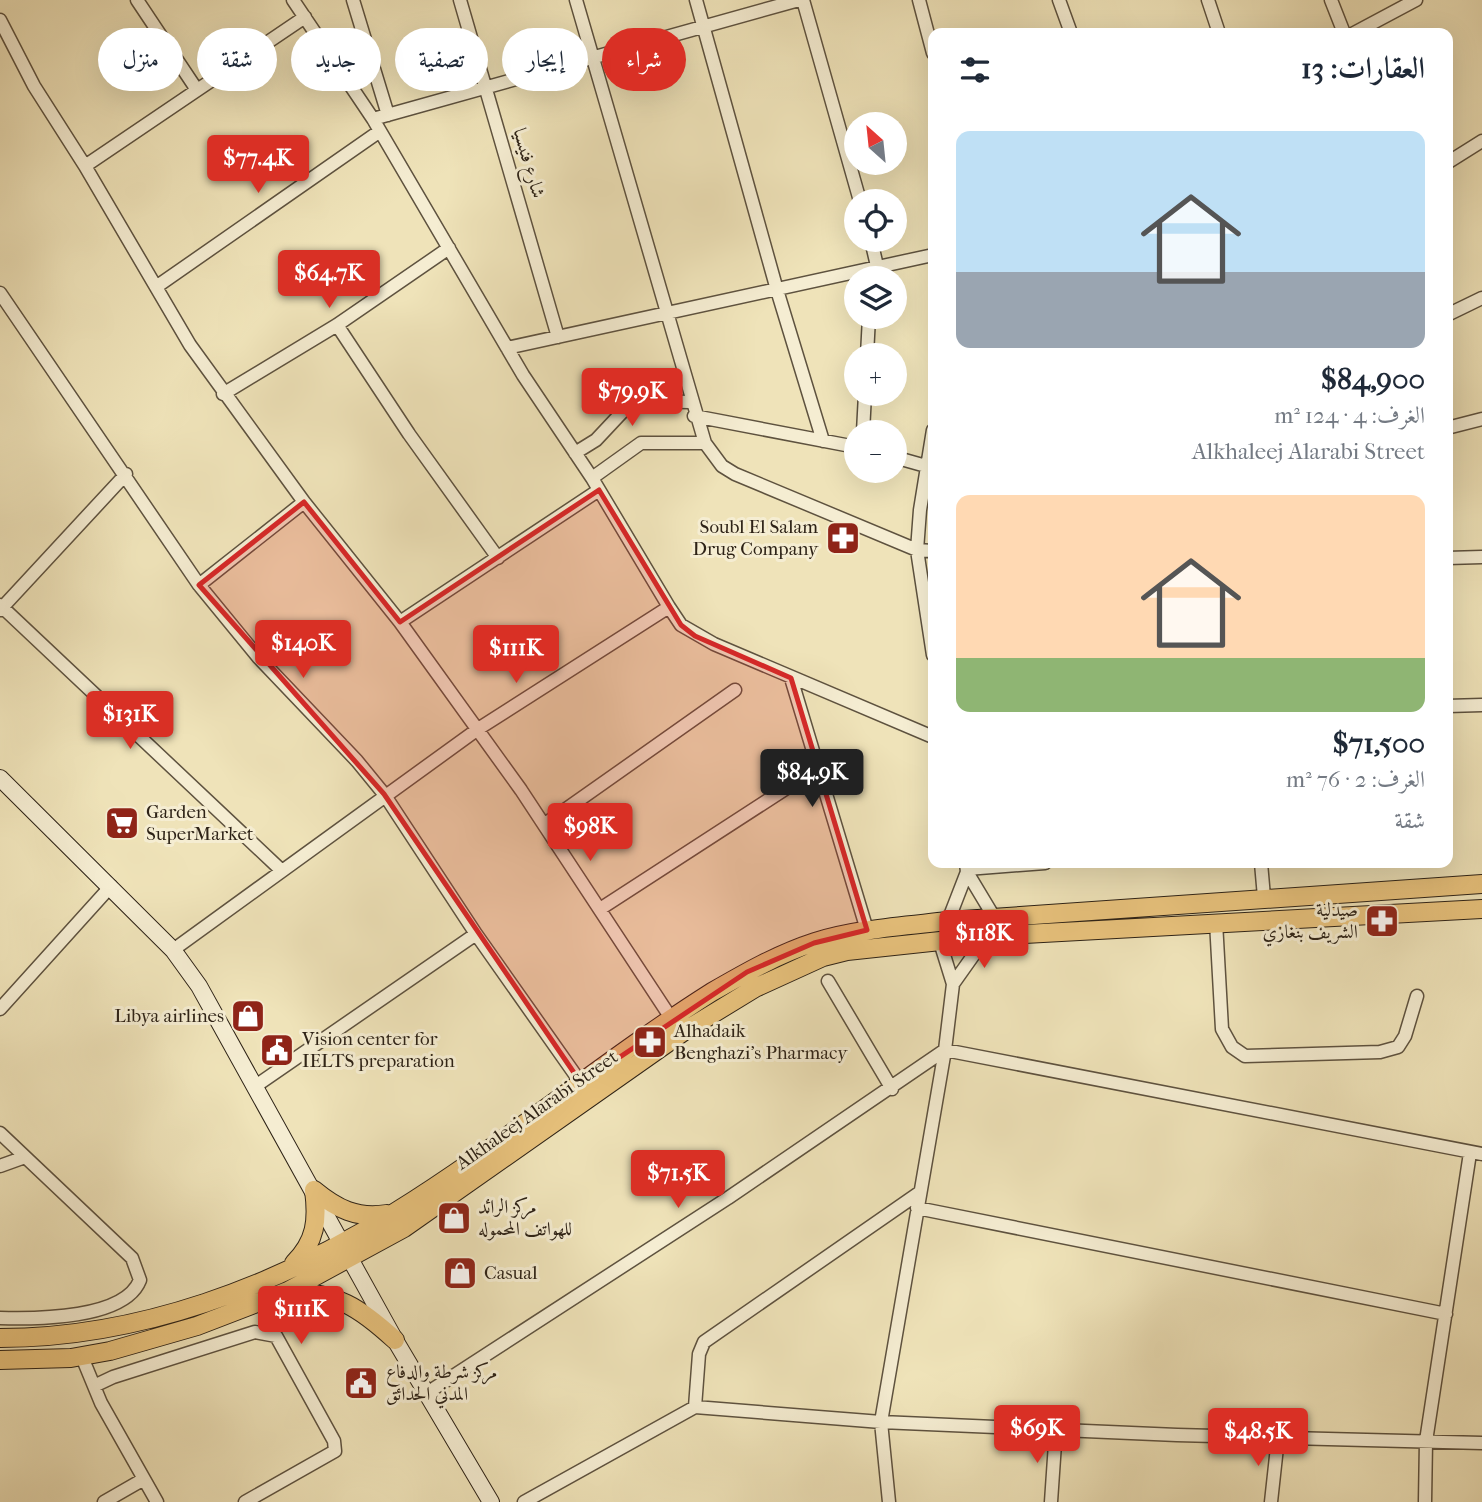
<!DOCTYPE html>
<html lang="ar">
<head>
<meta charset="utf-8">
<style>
	body { margin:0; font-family:"IM FELL French Canon",Amiri,serif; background:#f6f6f7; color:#1f2937; direction:rtl; height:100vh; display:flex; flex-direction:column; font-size:26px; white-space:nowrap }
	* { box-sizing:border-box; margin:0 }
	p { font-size:23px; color:#747a83 }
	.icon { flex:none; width:38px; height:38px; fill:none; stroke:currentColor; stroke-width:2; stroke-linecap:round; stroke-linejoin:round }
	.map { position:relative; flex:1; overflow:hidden; direction:ltr }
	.panel { position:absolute; left:928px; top:28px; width:525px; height:840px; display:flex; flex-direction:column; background:#fff; border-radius:14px; box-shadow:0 7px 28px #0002; direction:rtl }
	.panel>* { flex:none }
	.hud { position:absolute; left:21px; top:28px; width:665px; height:63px; direction:rtl; display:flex; gap:14px }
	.needle { width:46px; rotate:333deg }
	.fabs { position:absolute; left:844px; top:112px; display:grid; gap:14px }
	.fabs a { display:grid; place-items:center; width:63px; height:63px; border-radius:50%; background:#fff; box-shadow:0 7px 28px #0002; font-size:35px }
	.price { position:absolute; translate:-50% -60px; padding:0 16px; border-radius:7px; background:#d93025; color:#fff; font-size:23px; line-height:46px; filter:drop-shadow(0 2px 4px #0008) }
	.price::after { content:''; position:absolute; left:50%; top:42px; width:21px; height:16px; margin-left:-10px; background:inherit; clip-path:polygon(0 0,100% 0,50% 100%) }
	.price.active { background:#222; color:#fff }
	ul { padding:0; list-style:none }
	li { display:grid; align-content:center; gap:14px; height:371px; padding:0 28px }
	li span { display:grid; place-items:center; height:217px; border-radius:14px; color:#555 }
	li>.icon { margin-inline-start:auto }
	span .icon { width:126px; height:126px; fill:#fffc; stroke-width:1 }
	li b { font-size:30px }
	h2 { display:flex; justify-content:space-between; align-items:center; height:84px; padding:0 28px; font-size:30px }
	.pill { padding:0 24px; border-radius:32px; background:#fff; box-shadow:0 7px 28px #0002; font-size:24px; line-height:63px }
	.pill.active { background:#d93025; color:#fff }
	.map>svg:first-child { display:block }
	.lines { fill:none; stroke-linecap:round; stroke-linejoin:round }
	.minor-casing { stroke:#5e523f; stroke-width:15 }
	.secondary-casing { stroke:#2d2216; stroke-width:18 }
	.primary-casing { stroke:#2d2216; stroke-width:20 }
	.minor { stroke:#f5edd2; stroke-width:12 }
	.secondary { stroke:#f5edd2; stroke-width:16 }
	.primary { stroke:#e8c27c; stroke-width:18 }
	.marked { fill:#d62828; fill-opacity:0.2; stroke:#d62828; stroke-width:5; stroke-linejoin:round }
	.labels { text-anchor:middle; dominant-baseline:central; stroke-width:6; stroke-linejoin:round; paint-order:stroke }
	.street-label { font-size:19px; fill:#2d2216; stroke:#f5edd2 }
	.poi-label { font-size:19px; fill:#2d2216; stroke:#f5edd2; text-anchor:start }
</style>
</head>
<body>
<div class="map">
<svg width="1482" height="1502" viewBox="0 0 1482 1502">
	<rect width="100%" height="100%" fill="#efe3b9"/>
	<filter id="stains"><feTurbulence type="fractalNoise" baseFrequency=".00286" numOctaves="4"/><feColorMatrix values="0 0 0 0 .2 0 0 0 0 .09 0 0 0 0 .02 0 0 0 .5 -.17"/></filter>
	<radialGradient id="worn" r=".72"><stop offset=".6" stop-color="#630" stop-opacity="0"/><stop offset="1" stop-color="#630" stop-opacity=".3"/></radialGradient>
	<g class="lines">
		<g class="minor-casing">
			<path id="minor" d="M137 0 197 90
				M293 0 373 119 523 375 592 478 669 607 681 625 714 644 933 737
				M353 0 388 115
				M460 0 558 337
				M576 0 705 443 722 466 735 474 917 550 933 655
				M696 0 777 290 823 441
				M803 0 860 201
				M919 0 933 53
				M1059 0 1071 33
				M1208 0 1219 33
				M1331 0 1344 33
				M0 20 34 86 85 166 190 345 304 502 400 622 521 790 671 1018
				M1354 33 1416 0
				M373 119 799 0
				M1447 163 1482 141
				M85 166 305 17
				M871 240 877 266 875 278
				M156 287 380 131
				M0 293 199 585 258 657 357 761 384 794 476 934 581 1083
				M1447 315 1482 298
				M337 325 409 434 498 558
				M507 348 933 255
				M867 355 869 317
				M223 394 337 325 449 248
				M694 416 856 447
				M1447 428 1482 419
				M933 430 920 510 917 550 933 551
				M863 432 865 394
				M575 453 596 440 626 408 641 401 690 402
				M894 457 926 466
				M592 478 641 443H705
				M1447 558 1482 557
				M199 585 304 502
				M0 605 281 870
				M0 610 126 474
				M400 622 599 490
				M791 678 867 930
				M1447 706 1482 705
				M545 824 735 690
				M966 863 967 872 994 917
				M1261 863 1264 897
				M967 869 1045 863
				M600 909 816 769
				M948 921 967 872
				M1216 922 1222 1029 1232 1047 1245 1056 1380 1052 1398 1047 1405 1036 1417 996
				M173 950 478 729 669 607
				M828 981 892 1089
				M953 984 987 936
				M0 1009 111 886
				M257 1085 476 934
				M0 1133 132 1258 140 1280C125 1319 37 1319 0 1318
				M0 1166 25 1157
				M917 1208 1446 1314
				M82 1357 101 1403 157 1502
				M94 1386 113 1377 255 1332 276 1336 334 1441 335 1451 245 1502
				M427 1393 728 1198 945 1050 1482 1154
				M695 1407 699 1354 704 1342 919 1193
				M104 1502 144 1479
				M524 1502 695 1407 881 1422 1177 1435 1482 1443
				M889 1502 881 1422 945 1050 953 984 940 942
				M1051 1502 1056 1429
				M1271 1502 1278 1438
				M1425 1502 1426 1441 1470 1153"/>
		</g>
		<g class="secondary-casing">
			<path id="secondary" d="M0 778 173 950 199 986 395 1340 491 1502"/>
		</g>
		<g class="primary-casing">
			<path id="primary" d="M314 1190C337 1209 357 1219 387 1214
				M294 1263C316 1241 318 1220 314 1190
				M288 1291C338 1294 358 1306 395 1340
				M0 1338C139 1338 277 1286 394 1213 504 1145 603 1061 712 992 745 973 778 954 815 942 857 929 904 926 948 921L1482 884
				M0 1360 71 1358 110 1351 197 1326 288 1291 404 1228 683 1032 755 988 823 957 847 951 987 936 1482 909"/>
		</g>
		<use href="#minor" class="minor"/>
		<use href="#secondary" class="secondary"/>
		<use href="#primary" class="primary"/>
	</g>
	<path class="marked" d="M599 490 681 625 695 636 791 678 867 930 814 943 747 972 581 1083 384 794 199 585 304 502 400 622Z"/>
	<defs>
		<g id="pharmacy-square" transform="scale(1.75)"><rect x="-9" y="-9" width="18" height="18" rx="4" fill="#8f2418" stroke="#f5edd2"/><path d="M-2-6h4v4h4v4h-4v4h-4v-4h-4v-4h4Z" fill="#fff"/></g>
		<g id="supermarket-square" transform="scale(1.75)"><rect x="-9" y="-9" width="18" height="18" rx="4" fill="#8f2418" stroke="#f5edd2"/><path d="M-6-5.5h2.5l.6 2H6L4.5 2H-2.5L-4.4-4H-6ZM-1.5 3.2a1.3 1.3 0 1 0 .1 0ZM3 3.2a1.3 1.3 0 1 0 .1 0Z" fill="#fff"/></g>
		<g id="shop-square" transform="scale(1.75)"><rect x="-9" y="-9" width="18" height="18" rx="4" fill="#8f2418" stroke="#f5edd2"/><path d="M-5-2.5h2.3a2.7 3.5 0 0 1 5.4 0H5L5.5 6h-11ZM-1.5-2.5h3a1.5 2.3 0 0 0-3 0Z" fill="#fff"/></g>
		<g id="civic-square" transform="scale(1.75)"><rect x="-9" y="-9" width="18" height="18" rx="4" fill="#8f2418" stroke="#f5edd2"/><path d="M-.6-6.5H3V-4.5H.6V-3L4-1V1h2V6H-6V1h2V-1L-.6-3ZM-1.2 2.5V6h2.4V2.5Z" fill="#fff"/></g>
	</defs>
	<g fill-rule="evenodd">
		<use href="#pharmacy-square" x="843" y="538"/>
		<use href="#supermarket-square" x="122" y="823"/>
		<use href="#pharmacy-square" x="1382" y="921"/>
		<use href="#shop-square" x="248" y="1016"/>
		<use href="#pharmacy-square" x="650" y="1042"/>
		<use href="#civic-square" x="277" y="1050"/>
		<use href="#shop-square" x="454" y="1218"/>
		<use href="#shop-square" x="460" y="1273"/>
		<use href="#civic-square" x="361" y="1383"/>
	</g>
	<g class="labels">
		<g class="street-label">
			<text transform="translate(529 163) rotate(74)">شارع فنيسيا</text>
			<text transform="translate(537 1110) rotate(-35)">Alkhaleej Alarabi Street</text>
		</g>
		<g class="poi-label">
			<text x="818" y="527" text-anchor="end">Soubl El Salam<tspan x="818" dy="22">Drug Company</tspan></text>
			<text x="146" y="812">Garden<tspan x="146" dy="22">SuperMarket</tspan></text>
			<text x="1358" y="910" text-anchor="end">صيدلية<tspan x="1358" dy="22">الشريف بنغازي</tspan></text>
			<text x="224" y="1016" text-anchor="end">Libya airlines</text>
			<text x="674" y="1031">Alhadaik<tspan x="674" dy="22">Benghazi’s Pharmacy</tspan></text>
			<text x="302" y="1039">Vision center for<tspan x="302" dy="22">IELTS preparation</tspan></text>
			<text x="478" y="1207">مركز الرائد<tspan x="478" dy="22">للهواتف المحموله</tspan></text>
			<text x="484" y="1273">Casual</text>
			<text x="386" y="1372">مركز شرطة والدفاع<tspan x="386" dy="22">المدني الحدائق</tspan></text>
		</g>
	</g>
	<rect width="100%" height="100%" filter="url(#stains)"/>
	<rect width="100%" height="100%" fill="url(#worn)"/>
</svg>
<div class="fabs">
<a><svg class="needle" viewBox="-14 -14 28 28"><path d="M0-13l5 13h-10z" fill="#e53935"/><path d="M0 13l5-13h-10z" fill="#747a83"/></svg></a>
<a><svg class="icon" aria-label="locate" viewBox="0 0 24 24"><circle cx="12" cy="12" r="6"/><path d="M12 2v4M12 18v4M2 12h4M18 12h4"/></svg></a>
<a><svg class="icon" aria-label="layers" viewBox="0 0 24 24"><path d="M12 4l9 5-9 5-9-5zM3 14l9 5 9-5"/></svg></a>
<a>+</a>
<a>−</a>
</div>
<b class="price" style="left:258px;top:195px">$77.4K</b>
<b class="price" style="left:329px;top:310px">$64.7K</b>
<b class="price" style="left:632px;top:428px">$79.9K</b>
<b class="price" style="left:303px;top:680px">$140K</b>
<b class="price" style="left:516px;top:685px">$111K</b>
<b class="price" style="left:130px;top:751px">$131K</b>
<b class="price active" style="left:812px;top:809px">$84.9K</b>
<b class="price" style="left:590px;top:863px">$98K</b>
<b class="price" style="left:984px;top:970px">$118K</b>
<b class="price" style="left:678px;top:1210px">$71.5K</b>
<b class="price" style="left:301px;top:1346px">$111K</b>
<b class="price" style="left:1037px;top:1465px">$69K</b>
<b class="price" style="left:1258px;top:1468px">$48.5K</b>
<div class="hud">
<a class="pill active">شراء</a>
<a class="pill">إيجار</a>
<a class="pill">تصفية</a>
<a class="pill">جديد</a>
<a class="pill">شقة</a>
<a class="pill">منزل</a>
</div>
<section class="panel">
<h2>العقارات: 13<svg class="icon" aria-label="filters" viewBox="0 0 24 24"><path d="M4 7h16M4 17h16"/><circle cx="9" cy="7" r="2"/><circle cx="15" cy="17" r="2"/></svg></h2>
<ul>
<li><span style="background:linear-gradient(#bfe0f5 65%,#9aa5b1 0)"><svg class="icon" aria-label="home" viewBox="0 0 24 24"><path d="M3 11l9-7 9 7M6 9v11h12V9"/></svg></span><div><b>$84,900</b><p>الغرف: 4 · 124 m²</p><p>Alkhaleej Alarabi Street</p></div></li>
<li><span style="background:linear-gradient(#ffd9b3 75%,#8fb573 0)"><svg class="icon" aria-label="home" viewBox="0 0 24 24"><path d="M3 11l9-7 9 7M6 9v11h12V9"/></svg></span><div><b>$71,500</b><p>الغرف: 2 · 76 m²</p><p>شقة</p></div></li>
</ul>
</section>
</div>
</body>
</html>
